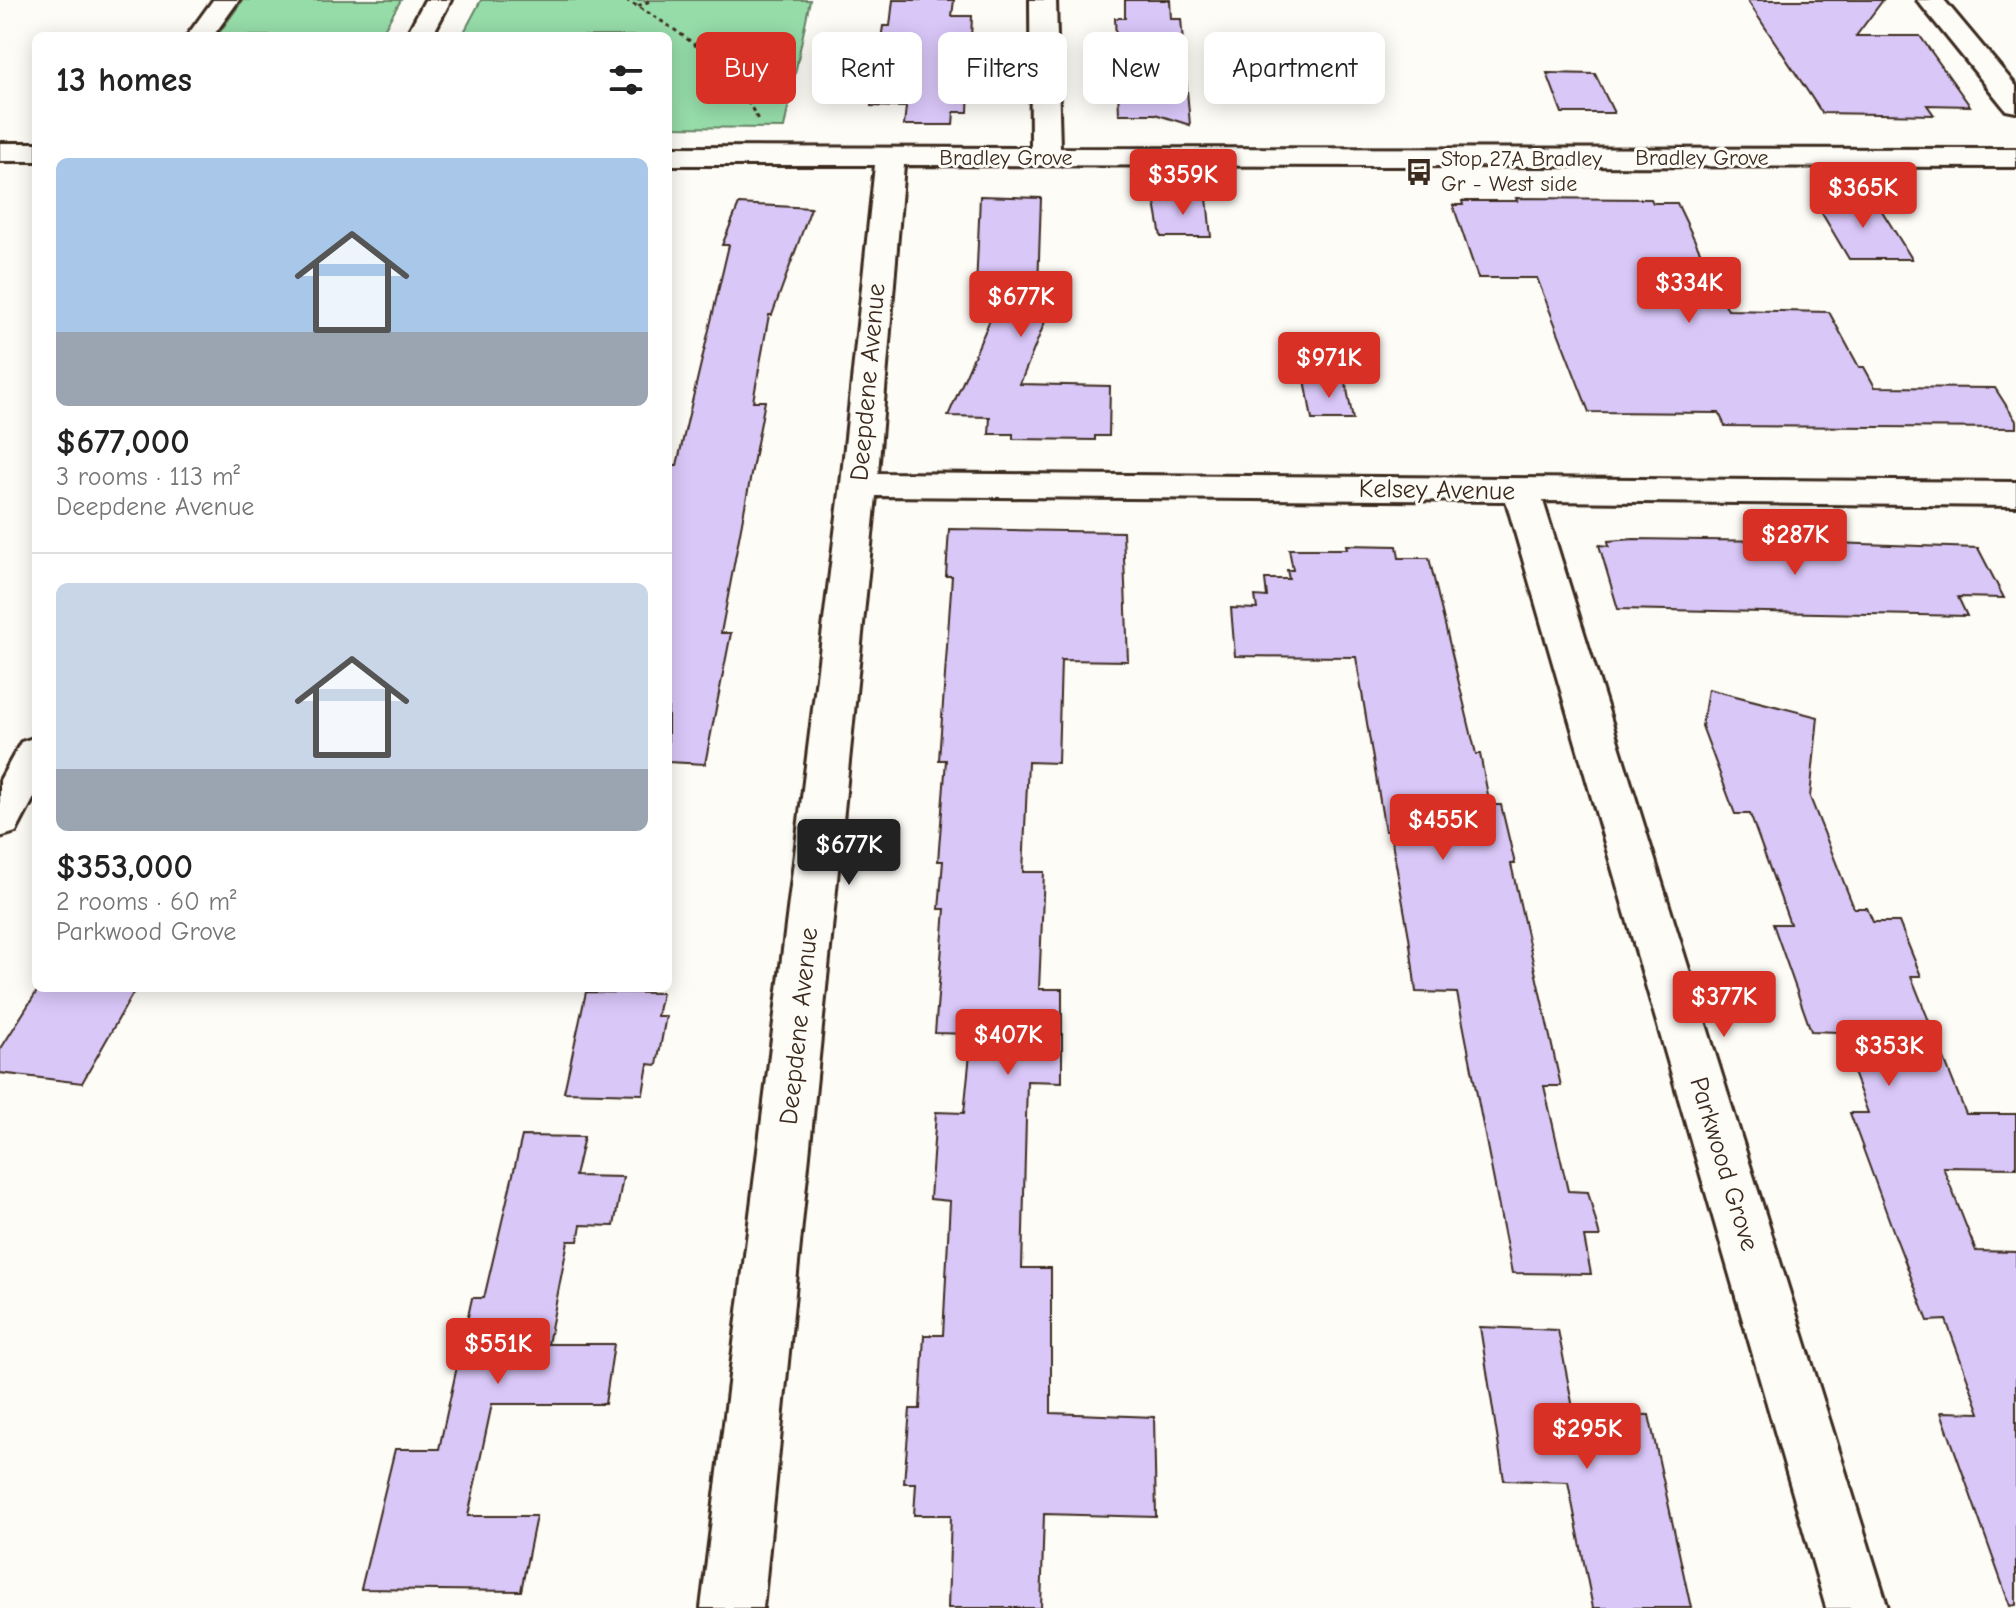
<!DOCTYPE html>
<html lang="en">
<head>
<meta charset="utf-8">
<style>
	body { margin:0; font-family:"Comic Neue",sans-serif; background:#f6f6f6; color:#222; height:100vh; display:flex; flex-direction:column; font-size:30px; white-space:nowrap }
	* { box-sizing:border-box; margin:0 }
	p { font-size:26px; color:#767676 }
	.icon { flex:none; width:44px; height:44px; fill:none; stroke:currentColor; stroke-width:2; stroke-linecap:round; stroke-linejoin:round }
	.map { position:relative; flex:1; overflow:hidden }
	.details { position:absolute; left:32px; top:32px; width:640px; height:960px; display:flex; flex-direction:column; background:#fff; border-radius:12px; box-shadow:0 4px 20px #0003 }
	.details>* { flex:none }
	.guide { position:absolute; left:696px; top:32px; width:760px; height:72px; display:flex; gap:16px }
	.price { position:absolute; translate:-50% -68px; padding:0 18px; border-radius:8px; background:#d93025; color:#fff; font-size:26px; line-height:52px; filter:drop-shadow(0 2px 4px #0008) }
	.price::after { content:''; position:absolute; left:50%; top:48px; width:24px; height:18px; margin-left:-12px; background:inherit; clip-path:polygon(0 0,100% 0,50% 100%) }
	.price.current { background:#222; color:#fff }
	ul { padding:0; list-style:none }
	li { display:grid; align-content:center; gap:16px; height:424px; padding:0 24px }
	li+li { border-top:2px solid #e0e0e0 }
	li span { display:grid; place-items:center; height:248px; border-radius:12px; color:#555 }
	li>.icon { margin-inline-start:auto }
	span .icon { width:144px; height:144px; fill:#fffc; stroke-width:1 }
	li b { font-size:34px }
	h2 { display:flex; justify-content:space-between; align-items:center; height:96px; padding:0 24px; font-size:34px }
	.chip { padding:0 28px; border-radius:12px; background:#fff; box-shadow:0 4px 20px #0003; font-size:28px; line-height:72px }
	.chip.current { background:#d93025; color:#fff }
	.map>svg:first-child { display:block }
	.green { fill:#96dca9; stroke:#688364; stroke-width:2 }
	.building { fill:#d9c7f8; stroke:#3b2a1e; stroke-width:2 }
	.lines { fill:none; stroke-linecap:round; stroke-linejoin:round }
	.minor-casing { stroke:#3b2a1e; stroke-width:6 }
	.path { stroke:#3b2a1e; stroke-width:3; stroke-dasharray:4 4; stroke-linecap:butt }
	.minor { fill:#fdfcf7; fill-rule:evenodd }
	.labels { text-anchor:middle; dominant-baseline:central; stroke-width:6; stroke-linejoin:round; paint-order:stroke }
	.far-street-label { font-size:22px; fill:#3b2a1e; stroke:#fdfcf7 }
	.far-poi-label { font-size:22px; fill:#3b2a1e; stroke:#fdfcf7; text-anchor:start }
	.street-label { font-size:26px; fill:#3b2a1e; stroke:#fdfcf7 }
</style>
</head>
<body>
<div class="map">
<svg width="2016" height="1608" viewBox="0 0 2016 1608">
	<rect width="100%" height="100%" fill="#fdfcf7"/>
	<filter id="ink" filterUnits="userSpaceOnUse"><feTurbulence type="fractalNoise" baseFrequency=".0125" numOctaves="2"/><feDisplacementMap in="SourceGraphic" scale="16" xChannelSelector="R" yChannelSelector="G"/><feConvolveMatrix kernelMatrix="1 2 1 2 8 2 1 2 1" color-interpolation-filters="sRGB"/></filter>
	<g filter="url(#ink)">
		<path class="green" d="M243 0H401L380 36H217Z
			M481 0H810L784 128 668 127V36H462Z"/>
		<path class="building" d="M893 0H954L952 16H972L968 112H954L953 125H904L906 107 871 106 883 26H890Z
			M1125 0H1170L1171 19H1181L1190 125 1155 114H1119L1115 18H1125Z
			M1747 0H1883L1856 36H1920L1970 106 1927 105 1934 115 1822 113Z
			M1547 73 1595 74 1614 113H1562Z
			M980 196 1041 198 1037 318 1046 319 1020 384 1110 386 1109 436H1095V440L1013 439V434H989L990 417 948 416 1003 290 976 289Z
			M1154 197 1207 198 1211 237H1161Z
			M1516 198 1651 199 1653 203H1677L1728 310 1829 312 1859 367H1864L1875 387 1995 388 2016 421V428L1725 426 1719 413 1589 412 1537 278H1478L1453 205H1463L1462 201H1517Z
			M1814 200H1875L1912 259H1849Z
			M739 204 811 208 772 315H769L753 401H765L721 633H731L705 764 668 762V465H677L729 245H722Z
			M1305 379H1345L1353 420H1312Z
			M949 529 1123 532 1128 661 1061 660 1058 763 1028 762 1023 872H1044L1039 989H1062V1082L1027 1081 1022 1268H1051V1413L1154 1417 1156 1517 1044 1514 1041 1608H948L951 1515H914L916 1483H904L910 1409H920L924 1335H943L950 1201 930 1199 936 1112 964 1113 972 1034 935 1033 945 909H939L943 861H938L946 760H939L952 576H946Z
			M1634 539 1775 541 1978 548 2004 598 1958 597 1967 616 1618 609 1599 545 1609 546 1608 541Z
			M1346 545 1397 546 1399 558H1429L1476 754H1480L1490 805H1501L1515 864H1511L1561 1086H1544L1568 1191 1588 1192 1600 1237H1584L1591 1274 1512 1273 1457 993 1416 992 1409 937 1390 831H1385L1356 657 1235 656 1231 608 1257 609 1255 596 1267 597 1265 579H1289L1287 570H1293L1289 549H1347Z
			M1708 689 1818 717 1810 797 1854 908H1867L1873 922H1899L1921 976H1911L1966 1114H2016V1168L1943 1167 1976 1251 2016 1252V1605L2010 1606 1941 1412 1980 1413 1946 1320 1928 1321 1894 1233 1850 1113H1868L1838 1032 1811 1031 1773 924H1790L1750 814H1735L1702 726Z
			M39 988H136L82 1083 0 1073V1050Z
			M586 992 662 993 657 1016H666L657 1065 648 1064 643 1094 564 1092Z
			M522 1136 584 1137 575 1176 623 1177 614 1226 581 1225 578 1241H568L548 1344H614L605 1404H492L468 1516H536L521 1591 361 1589 395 1449H439L472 1298H484Z
			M1480 1327 1558 1330 1574 1413 1649 1415 1691 1608H1593L1568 1482 1504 1480Z"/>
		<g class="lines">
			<g class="minor-casing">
				<path id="minor" d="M213 0H239L213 36H187Z
					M425 0H451L432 36H406Z
					M1030 0H1056L1060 148 2016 149V167L904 165 878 473 2016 482V506L1543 501 1888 1608H1826L1506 501 876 496 763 1608H701L841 484 875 165H668V147L1031 148Z
					M1917 0H1944L2016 86V112L2006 110Z
					M0 143H36V161H0Z
					M36 737V794L16 832 0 837V780L21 742Z"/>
			</g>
			<path class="path" d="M626 0C678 29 731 65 758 120
				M638 6 652 0"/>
			<use href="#minor" class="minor"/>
		</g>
	</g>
	<defs>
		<g id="bus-bare" transform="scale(2.16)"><path d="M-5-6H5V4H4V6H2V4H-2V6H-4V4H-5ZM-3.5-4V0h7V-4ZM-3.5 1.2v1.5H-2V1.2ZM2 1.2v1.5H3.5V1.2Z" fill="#3b2a1e" stroke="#fdfcf7" stroke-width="2.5" paint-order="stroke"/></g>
	</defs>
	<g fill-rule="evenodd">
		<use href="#bus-bare" x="1419" y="172"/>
	</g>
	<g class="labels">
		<g class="far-street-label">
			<text x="1006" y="158">Bradley Grove</text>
			<text x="1702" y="158">Bradley Grove</text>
		</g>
		<g class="far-poi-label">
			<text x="1441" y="159">Stop 27A Bradley<tspan x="1441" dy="25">Gr - West side</tspan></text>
		</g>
		<g class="street-label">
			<text transform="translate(868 382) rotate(-85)">Deepdene Avenue</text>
			<text transform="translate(1437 490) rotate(1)">Kelsey Avenue</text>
			<text transform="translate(799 1026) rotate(-84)">Deepdene Avenue</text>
			<text transform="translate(1724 1164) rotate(73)">Parkwood Grove</text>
		</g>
	</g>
</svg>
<b class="price" style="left:1183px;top:217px">$359K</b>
<b class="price" style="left:1863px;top:230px">$365K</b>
<b class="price" style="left:1689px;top:325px">$334K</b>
<b class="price" style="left:1021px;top:339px">$677K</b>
<b class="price" style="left:1329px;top:400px">$971K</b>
<b class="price" style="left:1795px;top:577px">$287K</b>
<b class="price" style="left:1443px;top:862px">$455K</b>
<b class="price current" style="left:849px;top:887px">$677K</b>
<b class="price" style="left:1724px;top:1039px">$377K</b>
<b class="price" style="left:1008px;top:1077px">$407K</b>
<b class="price" style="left:1889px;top:1088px">$353K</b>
<b class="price" style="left:498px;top:1386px">$551K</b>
<b class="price" style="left:1587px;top:1471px">$295K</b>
<div class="guide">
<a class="chip current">Buy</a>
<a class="chip">Rent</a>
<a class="chip">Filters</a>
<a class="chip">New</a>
<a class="chip">Apartment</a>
</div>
<section class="details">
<h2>13 homes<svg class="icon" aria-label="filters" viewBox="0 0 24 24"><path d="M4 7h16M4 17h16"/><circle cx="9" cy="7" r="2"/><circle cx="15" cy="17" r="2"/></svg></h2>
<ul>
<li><span style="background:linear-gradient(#a9c7e8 70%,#9aa5b1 0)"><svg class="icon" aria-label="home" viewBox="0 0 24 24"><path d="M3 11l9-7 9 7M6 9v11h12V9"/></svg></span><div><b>$677,000</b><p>3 rooms · 113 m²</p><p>Deepdene Avenue</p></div></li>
<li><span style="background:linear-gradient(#c9d6e8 75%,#9aa5b1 0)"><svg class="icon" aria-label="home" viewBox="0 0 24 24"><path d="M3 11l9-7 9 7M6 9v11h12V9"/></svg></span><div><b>$353,000</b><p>2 rooms · 60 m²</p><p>Parkwood Grove</p></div></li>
</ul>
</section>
</div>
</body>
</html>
